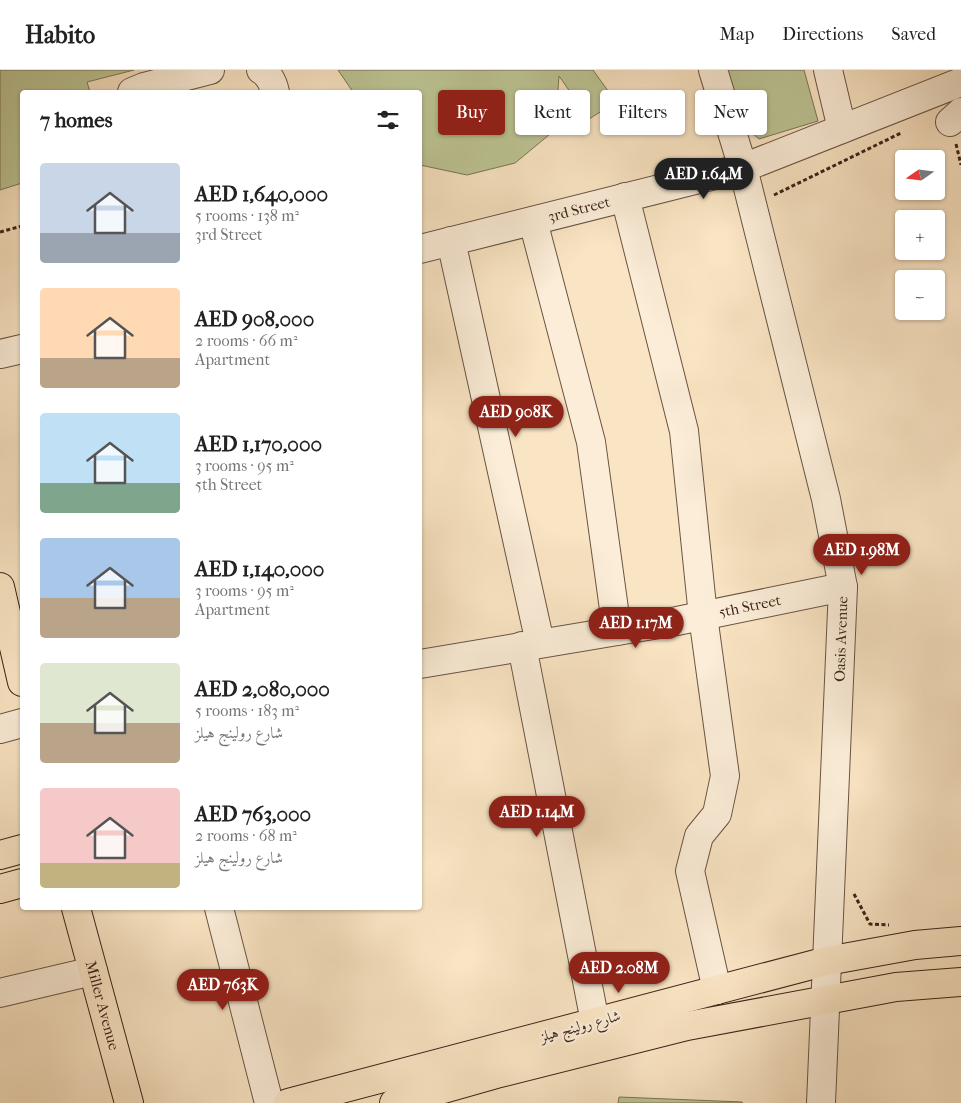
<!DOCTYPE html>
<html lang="en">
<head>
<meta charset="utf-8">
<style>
	body { margin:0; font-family:"IM FELL French Canon",Amiri,serif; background:#f2f2f2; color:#222; height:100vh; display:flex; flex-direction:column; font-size:19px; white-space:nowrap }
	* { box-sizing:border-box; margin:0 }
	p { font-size:16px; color:#767676 }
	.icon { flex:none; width:28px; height:28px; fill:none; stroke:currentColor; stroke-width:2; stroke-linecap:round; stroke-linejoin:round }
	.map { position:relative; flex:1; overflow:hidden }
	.side { position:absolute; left:20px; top:20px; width:402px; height:820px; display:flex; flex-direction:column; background:#fff; border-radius:5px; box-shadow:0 1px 4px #0004 }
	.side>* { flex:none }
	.banner { position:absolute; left:438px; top:20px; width:448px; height:45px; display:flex; gap:10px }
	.needle { width:32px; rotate:256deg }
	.controls { position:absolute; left:895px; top:80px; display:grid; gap:10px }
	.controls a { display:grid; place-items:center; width:50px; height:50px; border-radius:5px; background:#fff; box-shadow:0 1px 4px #0004; font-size:25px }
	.price { position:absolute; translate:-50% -42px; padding:0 11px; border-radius:18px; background:#8f2418; color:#fff; font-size:16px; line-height:32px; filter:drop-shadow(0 1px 2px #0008) }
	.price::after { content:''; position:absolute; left:50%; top:30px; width:15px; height:11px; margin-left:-8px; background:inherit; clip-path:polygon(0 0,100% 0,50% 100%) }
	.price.on { background:#222; color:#fff }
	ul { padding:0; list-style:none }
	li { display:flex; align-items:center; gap:15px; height:125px; padding:0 20px }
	li span { display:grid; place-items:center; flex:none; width:140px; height:100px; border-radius:5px; color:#555 }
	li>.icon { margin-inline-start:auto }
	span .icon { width:60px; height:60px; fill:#fffc; stroke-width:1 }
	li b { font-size:21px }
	h2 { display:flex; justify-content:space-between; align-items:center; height:60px; padding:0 20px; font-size:21px }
	.pill { padding:0 18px; border-radius:5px; background:#fff; box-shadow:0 1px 4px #0004; font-size:18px; line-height:45px }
	.pill.on { background:#8f2418; color:#fff }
	header { display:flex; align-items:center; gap:30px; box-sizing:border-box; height:70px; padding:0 25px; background:#fff; border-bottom:1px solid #e0e0e0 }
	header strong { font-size:24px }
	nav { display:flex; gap:28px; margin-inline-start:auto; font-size:18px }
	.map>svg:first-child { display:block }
	.green { fill:#bcc494; stroke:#7c7456 }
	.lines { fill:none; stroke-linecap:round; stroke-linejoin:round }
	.minor-casing { stroke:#6a5343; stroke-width:30 }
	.major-casing { stroke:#3b2318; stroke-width:30 }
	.path { stroke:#3b2318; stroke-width:3; stroke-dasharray:4 2.5; stroke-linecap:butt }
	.minor { stroke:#fbedd8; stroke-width:28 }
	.major { stroke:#f9e4c3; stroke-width:28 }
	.labels { text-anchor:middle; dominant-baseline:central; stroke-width:5; stroke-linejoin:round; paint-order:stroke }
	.street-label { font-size:15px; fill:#3b2318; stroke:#fbedd8 }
</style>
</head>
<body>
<header>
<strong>Habito</strong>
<nav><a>Map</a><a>Directions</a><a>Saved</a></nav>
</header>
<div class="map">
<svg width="961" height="1033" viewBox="0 0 961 1033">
	<rect width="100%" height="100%" fill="#f9e4c3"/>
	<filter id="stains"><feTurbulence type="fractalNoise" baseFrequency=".004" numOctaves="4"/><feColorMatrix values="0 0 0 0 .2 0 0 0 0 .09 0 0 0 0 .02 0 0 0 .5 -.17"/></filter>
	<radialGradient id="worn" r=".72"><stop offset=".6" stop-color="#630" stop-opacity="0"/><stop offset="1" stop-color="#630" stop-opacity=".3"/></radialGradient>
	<path class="green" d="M0 0H134L87 12 90 22H22V113L0 120Z
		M338 0H593L616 32 589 49 559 6 555 60 515 93 467 105 420 95V22H353Z
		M725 0H804L818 51 759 69 747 59Z
		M619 1027 742 1032 743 1033H618Z"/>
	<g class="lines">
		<g class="minor-casing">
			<g id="minor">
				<path d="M261 0C270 5 273 13 275 22"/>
				<path d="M713 0 743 98 826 429 843 517 821 1033"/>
				<path d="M828 0 842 59"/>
				<path d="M132 22 144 17 210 0"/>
				<path d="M950 52 961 42"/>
				<path d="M625 127 684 361 703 546 725 706 717 744 699 766 690 801 717 920"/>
				<path d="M533 151 591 372 617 561"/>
				<path d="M451 171 540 573"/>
				<path id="s1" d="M420 179 743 98 961 12"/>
				<path d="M0 284 22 279"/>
				<path d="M522 576 595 952"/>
				<path id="s2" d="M420 594 677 551 843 517"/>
				<path d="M0 659 22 653"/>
				<path d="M219 838 269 1033"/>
				<path d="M0 923 93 901"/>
			</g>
		</g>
		<g class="major-casing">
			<g id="major">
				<path d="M0 517 22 612"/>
				<path d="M0 785 22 779"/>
				<path d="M0 819 22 813"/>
				<path id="s3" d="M76 838 129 1033"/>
				<path d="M288 1033 827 891 915 875 961 871"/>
				<path d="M394 1033 496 1004 687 956 896 917 961 912"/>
			</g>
		</g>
		<path class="path" d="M956 74 961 95
			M774 125 901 63
			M0 162 22 156
			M854 824 870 854 889 855"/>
		<use href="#minor" class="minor"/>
		<use href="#major" class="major"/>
	</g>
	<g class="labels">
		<g class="street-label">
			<text stroke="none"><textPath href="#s1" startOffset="164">3rd Street</textPath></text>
			<text stroke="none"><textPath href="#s2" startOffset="335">5th Street</textPath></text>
			<text transform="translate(841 569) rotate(-88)">Oasis Avenue</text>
			<text stroke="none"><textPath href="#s3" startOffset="101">Miller Avenue</textPath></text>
			<text transform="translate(580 956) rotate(-15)">شارع رولينج هيلز</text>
		</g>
	</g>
	<rect width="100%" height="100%" filter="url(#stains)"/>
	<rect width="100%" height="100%" fill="url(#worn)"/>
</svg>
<div class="controls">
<a><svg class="needle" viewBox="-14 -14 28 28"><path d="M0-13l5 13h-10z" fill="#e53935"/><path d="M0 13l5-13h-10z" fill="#767676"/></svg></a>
<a>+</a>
<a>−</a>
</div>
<b class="price on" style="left:704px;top:130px">AED 1.64M</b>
<b class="price" style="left:516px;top:368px">AED 908K</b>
<b class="price" style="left:862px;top:506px">AED 1.98M</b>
<b class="price" style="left:636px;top:579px">AED 1.17M</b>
<b class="price" style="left:537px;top:768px">AED 1.14M</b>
<b class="price" style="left:619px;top:924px">AED 2.08M</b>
<b class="price" style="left:223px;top:941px">AED 763K</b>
<div class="banner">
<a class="pill on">Buy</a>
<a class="pill">Rent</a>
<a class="pill">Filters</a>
<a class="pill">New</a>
</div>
<section class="side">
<h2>7 homes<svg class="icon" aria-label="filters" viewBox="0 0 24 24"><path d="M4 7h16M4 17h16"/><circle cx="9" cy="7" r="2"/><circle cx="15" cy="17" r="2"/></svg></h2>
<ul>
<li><span style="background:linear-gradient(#c9d6e8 70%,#9aa5b1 0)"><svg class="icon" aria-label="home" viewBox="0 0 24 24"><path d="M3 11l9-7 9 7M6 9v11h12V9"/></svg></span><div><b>AED 1,640,000</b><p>5 rooms · 138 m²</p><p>3rd Street</p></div></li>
<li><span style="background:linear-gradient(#ffd9b3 70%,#b9a48a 0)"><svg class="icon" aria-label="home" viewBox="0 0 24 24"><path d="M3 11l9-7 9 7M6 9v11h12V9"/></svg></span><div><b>AED 908,000</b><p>2 rooms · 66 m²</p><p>Apartment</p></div></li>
<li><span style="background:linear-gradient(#bfe0f5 70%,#7fa58c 0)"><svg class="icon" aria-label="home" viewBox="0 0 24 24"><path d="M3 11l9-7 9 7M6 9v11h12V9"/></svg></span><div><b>AED 1,170,000</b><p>3 rooms · 95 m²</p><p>5th Street</p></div></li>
<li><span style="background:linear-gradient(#a9c7e8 60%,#b9a48a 0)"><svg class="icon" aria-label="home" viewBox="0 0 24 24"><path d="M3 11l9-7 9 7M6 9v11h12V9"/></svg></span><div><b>AED 1,140,000</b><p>3 rooms · 95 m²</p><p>Apartment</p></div></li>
<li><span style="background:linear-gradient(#dfe7d0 60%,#b9a48a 0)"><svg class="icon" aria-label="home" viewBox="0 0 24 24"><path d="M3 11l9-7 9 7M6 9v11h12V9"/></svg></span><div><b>AED 2,080,000</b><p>5 rooms · 183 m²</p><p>شارع رولينج هيلز</p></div></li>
<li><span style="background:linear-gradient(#f6c9c9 75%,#c2b280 0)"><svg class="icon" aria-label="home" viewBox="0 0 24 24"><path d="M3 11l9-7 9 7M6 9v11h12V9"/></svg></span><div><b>AED 763,000</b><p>2 rooms · 68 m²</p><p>شارع رولينج هيلز</p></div></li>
</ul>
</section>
</div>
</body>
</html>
